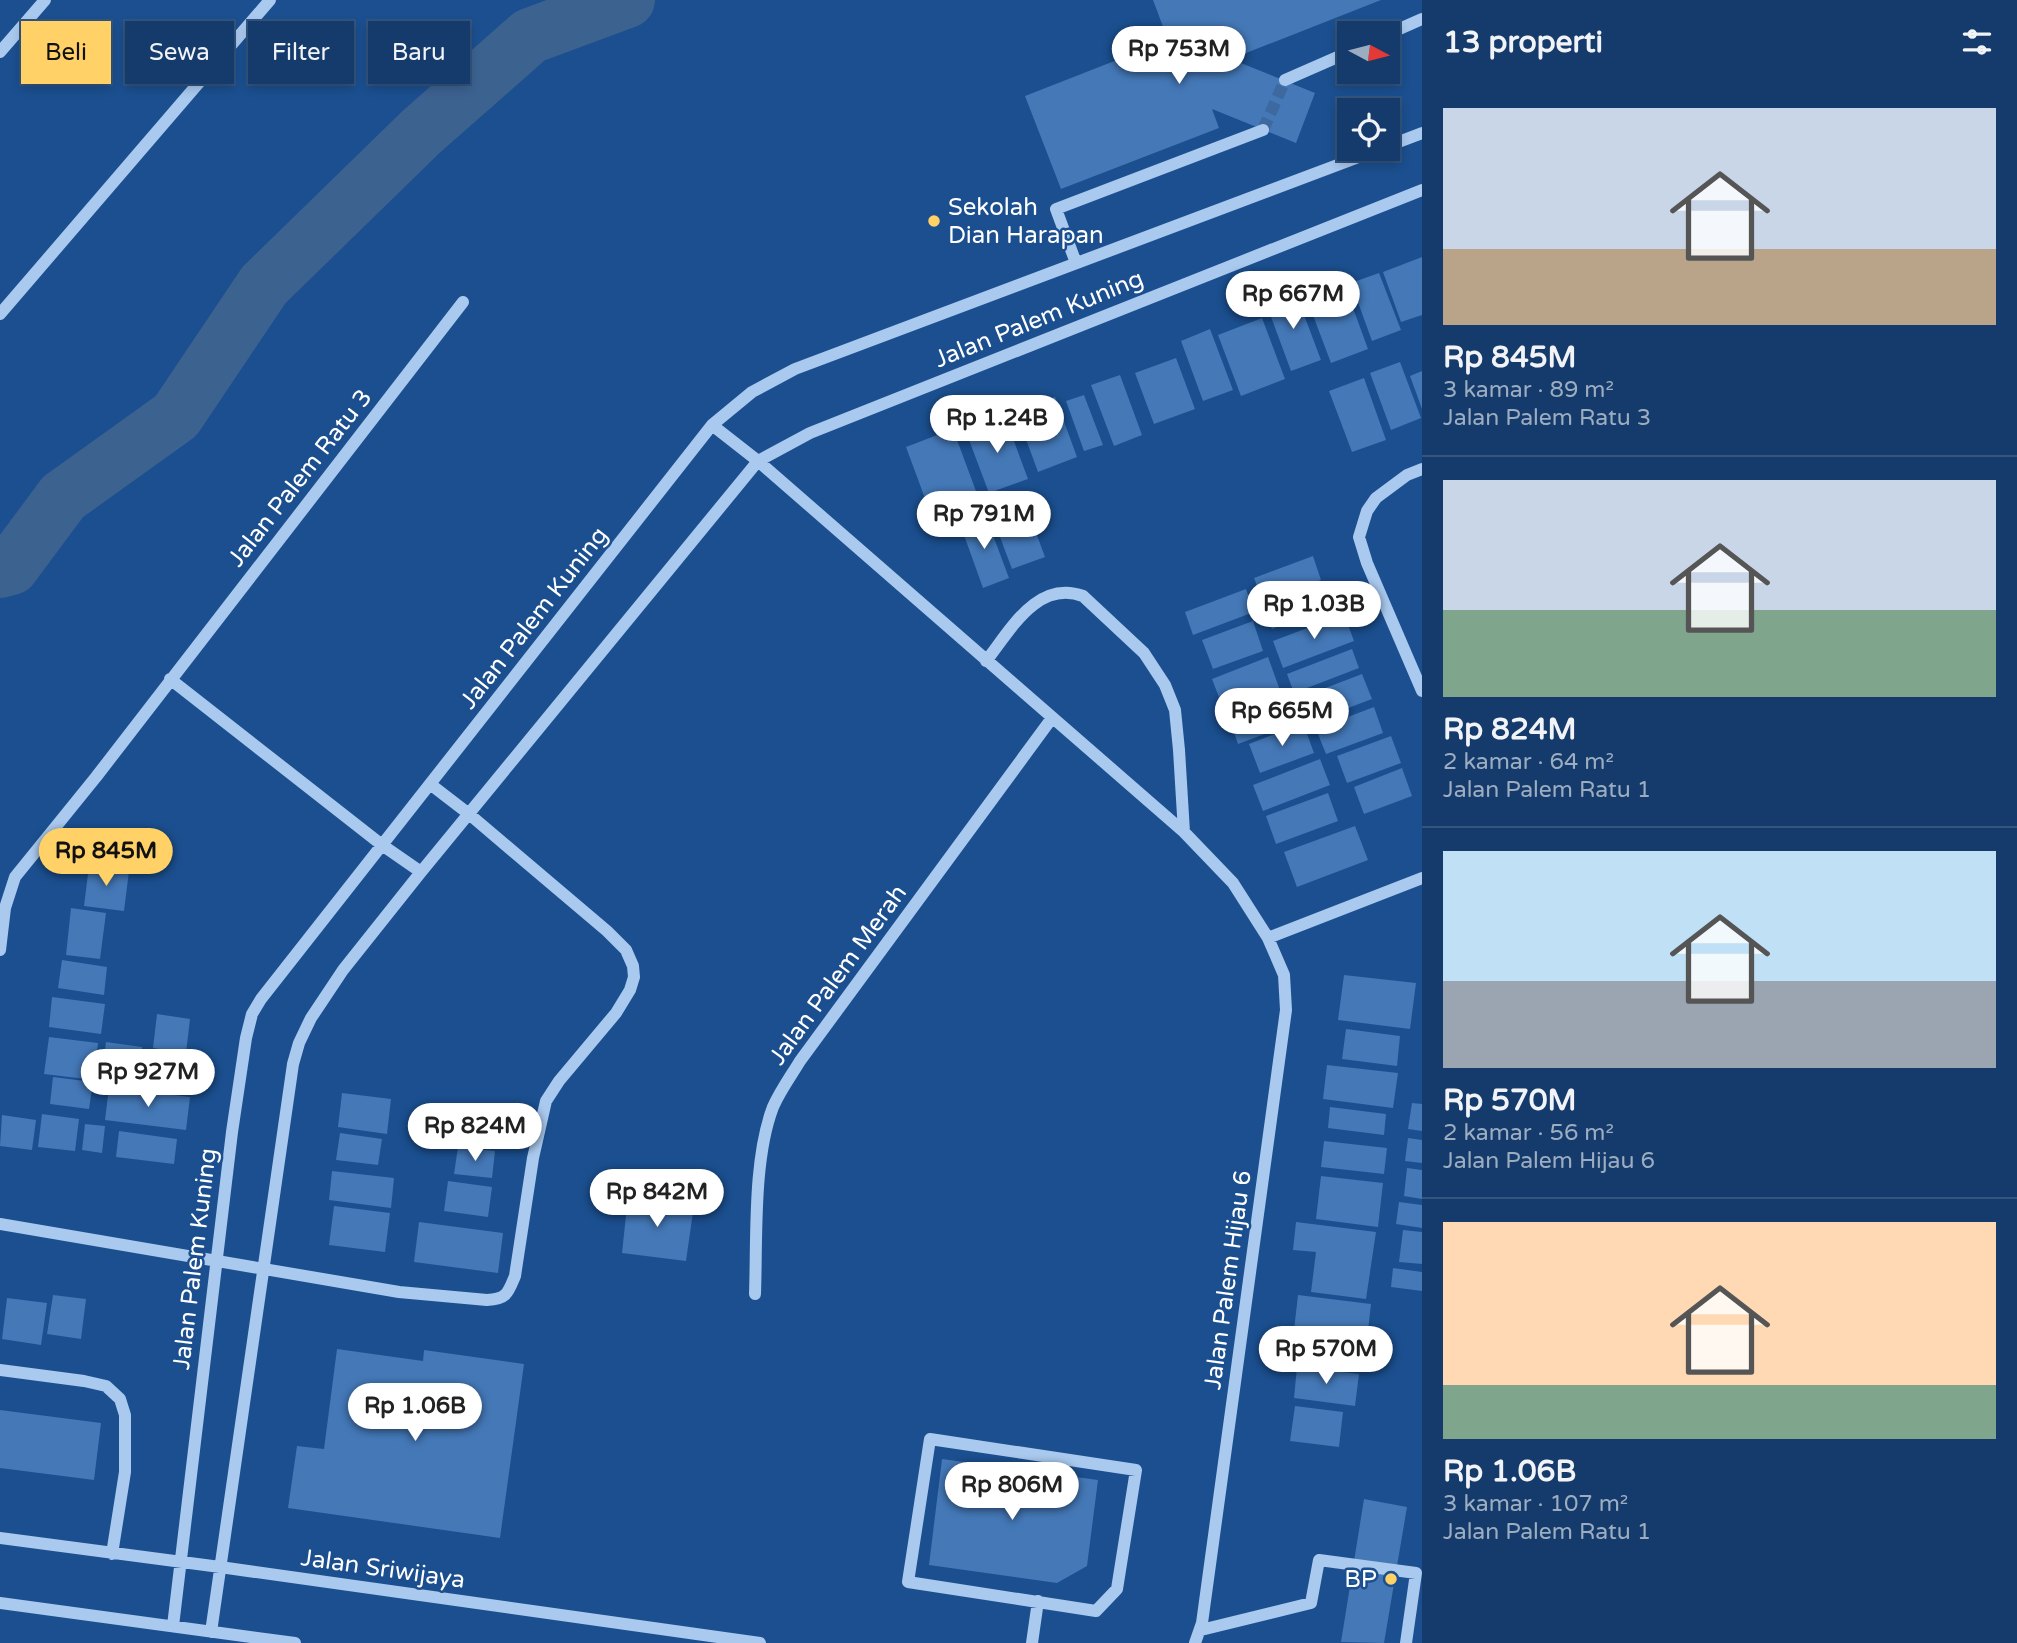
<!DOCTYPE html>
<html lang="id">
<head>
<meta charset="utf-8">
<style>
	body { margin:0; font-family:"Varela Round",sans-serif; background:#1d4271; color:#f1f3f6; height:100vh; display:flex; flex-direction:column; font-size:26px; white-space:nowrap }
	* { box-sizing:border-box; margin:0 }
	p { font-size:23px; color:#9dadc1 }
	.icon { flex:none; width:38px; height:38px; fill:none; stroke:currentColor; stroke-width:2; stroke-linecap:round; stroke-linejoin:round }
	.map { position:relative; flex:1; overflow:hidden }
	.drawer { display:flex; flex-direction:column; background:#143b6b; width:595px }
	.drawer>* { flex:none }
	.hud { position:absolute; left:21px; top:21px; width:665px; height:63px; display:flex; gap:14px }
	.needle { width:46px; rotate:97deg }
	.controls { position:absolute; left:1337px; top:21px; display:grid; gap:14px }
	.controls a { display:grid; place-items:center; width:63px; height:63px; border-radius:0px; background:#143b6b; box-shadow:0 4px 10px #0003,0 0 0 2px #33557e; font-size:35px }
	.price { position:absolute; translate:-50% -60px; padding:0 16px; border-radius:24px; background:#fff; color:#222; font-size:23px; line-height:46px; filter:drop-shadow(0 2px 4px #0008) }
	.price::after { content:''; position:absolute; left:50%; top:42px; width:21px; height:16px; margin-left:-10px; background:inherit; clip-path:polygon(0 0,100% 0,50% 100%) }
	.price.current { background:#ffd166; color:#111 }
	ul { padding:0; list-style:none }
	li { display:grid; align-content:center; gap:14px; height:371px; padding:0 21px }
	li+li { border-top:2px solid #33557e }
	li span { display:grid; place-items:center; height:217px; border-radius:0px; color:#555 }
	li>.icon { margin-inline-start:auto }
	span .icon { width:126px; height:126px; fill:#fffc; stroke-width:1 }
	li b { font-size:30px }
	h2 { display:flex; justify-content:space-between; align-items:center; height:84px; padding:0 21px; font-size:30px }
	.tag { padding:0 24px; border-radius:0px; background:#143b6b; box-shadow:0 4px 10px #0003,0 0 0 2px #33557e; font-size:24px; line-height:63px }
	.tag.current { background:#ffd166; color:#111 }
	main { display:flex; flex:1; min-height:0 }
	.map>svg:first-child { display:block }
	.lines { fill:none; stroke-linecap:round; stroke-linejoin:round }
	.river { stroke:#3c6290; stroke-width:56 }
	.building { fill:#4478b7 }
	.minor-tunnel { stroke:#3d69a0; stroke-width:12; stroke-dasharray:12 6; stroke-linecap:butt }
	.minor { stroke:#a9c9ee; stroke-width:12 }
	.poi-dot { fill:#ffd166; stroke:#1b4f8f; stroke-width:2.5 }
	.labels { text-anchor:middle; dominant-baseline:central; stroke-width:5; stroke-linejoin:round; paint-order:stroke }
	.poi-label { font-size:24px; fill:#fff; stroke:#1b4f8f; text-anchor:start }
	.street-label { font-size:24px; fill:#fff; stroke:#1b4f8f }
</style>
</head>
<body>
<main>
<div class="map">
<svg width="1422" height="1643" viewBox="0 0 1422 1643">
	<rect width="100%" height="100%" fill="#1b4f8f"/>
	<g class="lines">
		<path class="river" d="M0 570 11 567 63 497 176 416 264 285 421 132 530 36 627 0"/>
	</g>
	<path class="building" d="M1153 0H1381L1231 59 1315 93 1296 143 1212 109 1219 128 1061 189 1025 96 1168 40Z
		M1422 257V315L1401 322 1383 272Z
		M1379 273 1401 330 1372 341 1351 283Z
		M1346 289 1368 349 1331 363 1308 302Z
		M1295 291 1321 360 1291 371 1266 303Z
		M1262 318 1285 379 1241 396 1218 335Z
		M1210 329 1233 390 1203 401 1181 341Z
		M1176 358 1195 409 1154 424 1135 373Z
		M1400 362 1421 418 1391 430 1370 373Z
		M1422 371V409L1410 376Z
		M1120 375 1142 435 1114 446 1091 385Z
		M1364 378 1386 440 1352 452 1329 391Z
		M1084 395 1103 445 1084 451 1066 401Z
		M1055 397 1077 457 1038 472 1016 412Z
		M1005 417 1028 479 989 493 966 432Z
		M953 429 980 502 933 520 906 447Z
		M1024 500 1045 557 1012 569 991 513Z
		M985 514 1009 578 983 588 960 524Z
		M1313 556 1321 580 1263 601 1254 578Z
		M1329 582 1337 604 1272 629 1263 606Z
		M1246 589 1254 612 1193 635 1185 612Z
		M1344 614 1354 641 1283 668 1273 641Z
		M1253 621 1263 651 1213 669 1202 640Z
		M1352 649 1359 668 1294 693 1287 674Z
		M1268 657 1281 693 1225 713 1212 679Z
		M1362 674 1372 699 1311 722 1302 697Z
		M1289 695 1299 721 1238 744 1229 718Z
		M1374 707 1383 733 1326 754 1316 729Z
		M1303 723 1314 753 1260 773 1249 744Z
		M1391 736 1401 763 1347 783 1337 756Z
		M1320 759 1330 785 1263 811 1253 785Z
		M1402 768 1412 796 1364 814 1354 787Z
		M1328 793 1338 821 1276 844 1266 816Z
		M1355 826 1368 860 1297 887 1284 852Z
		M89 866 129 871 124 911 84 906Z
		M71 908 106 913 100 959 66 955Z
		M62 960 107 967 104 995 58 988Z
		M1344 975 1416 983 1410 1029 1338 1020Z
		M52 997 105 1004 101 1034 49 1027Z
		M157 1014 190 1019 186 1053 153 1048Z
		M1346 1029 1400 1036 1397 1066 1342 1059Z
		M49 1037 98 1043 94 1080 44 1074Z
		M106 1042 142 1047 139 1076 102 1071Z
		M150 1050 193 1056 189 1091 146 1086Z
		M1327 1065 1398 1073 1393 1108 1323 1099Z
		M53 1077 93 1082 89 1109 50 1104Z
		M109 1087 190 1097 186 1130 105 1120Z
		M342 1093 391 1099 387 1134 338 1127Z
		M1412 1103 1422 1104V1131L1408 1129Z
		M1330 1107 1386 1114 1384 1135 1328 1128Z
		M42 1114 79 1119 75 1151 38 1147Z
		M2 1115 36 1120 32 1150 0 1146Z
		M85 1124 105 1126 102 1153 82 1150Z
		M119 1131 177 1139 174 1164 116 1157Z
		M340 1133 382 1139 378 1165 336 1160Z
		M1408 1138 1422 1140V1163L1405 1161Z
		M1324 1141 1387 1148 1384 1174 1321 1167Z
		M458 1147 495 1151 492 1178 454 1174Z
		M1407 1168 1422 1170V1199L1404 1196Z
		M332 1171 394 1178 391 1208 329 1200Z
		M1321 1176 1383 1183 1378 1227 1316 1219Z
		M448 1181 492 1187 488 1217 444 1211Z
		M628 1196 694 1205 686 1261 622 1253Z
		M1399 1202 1422 1205V1228L1396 1224Z
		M334 1206 390 1213 385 1252 329 1245Z
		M419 1222 503 1233 498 1273 414 1262Z
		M1296 1222 1376 1232 1366 1299 1311 1292 1316 1252 1293 1250Z
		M1403 1230 1422 1232V1264L1399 1262Z
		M1393 1268 1422 1272V1291L1391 1287Z
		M53 1295 86 1299 81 1339 47 1334Z
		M1298 1295 1371 1304 1367 1339 1294 1330Z
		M7 1298 47 1303 41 1345 2 1339Z
		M1306 1334 1358 1340 1354 1368 1303 1362Z
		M337 1349 423 1361 424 1350 524 1364 500 1538 288 1508 297 1446 324 1449Z
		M1297 1367 1359 1374 1355 1406 1294 1398Z
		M1295 1406 1343 1412 1339 1447 1290 1441Z
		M0 1410 101 1423 94 1480 0 1468Z
		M942 1459 1098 1480 1087 1566 1057 1583 929 1565Z
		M1364 1499 1407 1507 1384 1643 1341 1642Z"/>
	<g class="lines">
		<path class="minor-tunnel" d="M1263 130 1285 80"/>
		<path class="minor" d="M1388 34 1422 19
			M0 52 45 0
			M1285 80 1349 52
			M1388 146 1422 133
			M1076 263 1056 209 1263 130
			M0 314 270 0
			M712 425 758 461 1184 832 1233 883 1268 938 1284 975 1286 1010 1202 1623 1195 1643
			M1422 469 1407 475 1376 498 1367 511 1359 537 1367 563 1422 691
			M986 661C1010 631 1037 579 1083 596L1144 653 1165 685 1175 710 1179 750 1184 832
			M170 679 382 845 421 872
			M1268 938 1422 878
			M0 950 5 908 15 877 96 777 463 302
			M0 1224 399 1292 487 1300C507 1299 508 1293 515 1276L533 1158 546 1101 559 1081 616 1013 630 990 634 977 633 966 626 950 607 931 469 814 430 784
			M755 1294C757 1238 753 1159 773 1107 780 1091 791 1076 800 1061L1052 718
			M0 1370 84 1381 106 1386 120 1399 125 1415V1472L112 1554
			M930 1439 1136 1470 1117 1589 1096 1611 908 1582Z
			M0 1538 220 1567 760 1643
			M0 1603 295 1643
			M173 1626 232 1132 246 1038 252 1014 261 999 712 425 752 392 795 369 1380 149
			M1201 1630 1311 1603 1319 1560 1416 1573 1406 1643
			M211 1632 293 1064 299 1043 311 1018 343 970 421 872 758 461 810 433 1422 190
			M1032 1643 1038 1601"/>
	</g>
	<g class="poi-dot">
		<circle cx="934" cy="221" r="7"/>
		<circle cx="1391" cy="1579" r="7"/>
	</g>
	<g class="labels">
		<g class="poi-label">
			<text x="948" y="207">Sekolah<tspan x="948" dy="28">Dian Harapan</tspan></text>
			<text x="1377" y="1579" text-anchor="end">BP</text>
		</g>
		<g class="street-label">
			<text transform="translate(1039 319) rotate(-22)">Jalan Palem Kuning</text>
			<text transform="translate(300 478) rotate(-52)">Jalan Palem Ratu 3</text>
			<text transform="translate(534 618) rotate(-52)">Jalan Palem Kuning</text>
			<text transform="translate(838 975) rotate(-54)">Jalan Palem Merah</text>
			<text transform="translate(195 1259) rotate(-83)">Jalan Palem Kuning</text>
			<text transform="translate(1228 1280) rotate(-82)">Jalan Palem Hijau 6</text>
			<text transform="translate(383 1569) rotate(8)">Jalan Sriwijaya</text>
		</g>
	</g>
</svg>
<div class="controls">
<a><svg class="needle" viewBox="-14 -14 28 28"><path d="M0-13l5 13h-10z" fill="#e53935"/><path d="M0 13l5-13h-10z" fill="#9dadc1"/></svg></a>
<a><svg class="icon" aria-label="locate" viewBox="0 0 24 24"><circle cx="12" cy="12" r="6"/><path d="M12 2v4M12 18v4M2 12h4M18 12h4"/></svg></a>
</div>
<b class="price" style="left:1179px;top:86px">Rp 753M</b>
<b class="price" style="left:1293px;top:331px">Rp 667M</b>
<b class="price" style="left:997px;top:455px">Rp 1.24B</b>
<b class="price" style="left:984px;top:551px">Rp 791M</b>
<b class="price" style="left:1314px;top:641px">Rp 1.03B</b>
<b class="price" style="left:1282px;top:748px">Rp 665M</b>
<b class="price current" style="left:106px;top:888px">Rp 845M</b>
<b class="price" style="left:148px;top:1109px">Rp 927M</b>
<b class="price" style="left:475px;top:1163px">Rp 824M</b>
<b class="price" style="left:657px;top:1229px">Rp 842M</b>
<b class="price" style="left:1326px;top:1386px">Rp 570M</b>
<b class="price" style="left:415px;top:1443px">Rp 1.06B</b>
<b class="price" style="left:1012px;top:1522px">Rp 806M</b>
<div class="hud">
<a class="tag current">Beli</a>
<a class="tag">Sewa</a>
<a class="tag">Filter</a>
<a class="tag">Baru</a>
</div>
</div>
<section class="drawer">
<h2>13 properti<svg class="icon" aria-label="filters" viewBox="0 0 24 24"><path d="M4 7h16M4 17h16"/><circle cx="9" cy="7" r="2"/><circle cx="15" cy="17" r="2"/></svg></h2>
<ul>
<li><span style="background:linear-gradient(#c9d6e8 65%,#b9a48a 0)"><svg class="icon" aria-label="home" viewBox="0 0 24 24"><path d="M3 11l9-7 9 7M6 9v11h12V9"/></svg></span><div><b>Rp 845M</b><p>3 kamar · 89 m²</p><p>Jalan Palem Ratu 3</p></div></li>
<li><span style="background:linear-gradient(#c9d6e8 60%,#7fa58c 0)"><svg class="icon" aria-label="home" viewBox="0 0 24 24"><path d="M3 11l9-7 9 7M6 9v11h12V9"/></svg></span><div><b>Rp 824M</b><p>2 kamar · 64 m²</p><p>Jalan Palem Ratu 1</p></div></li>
<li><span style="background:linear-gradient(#bfe0f5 60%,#9aa5b1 0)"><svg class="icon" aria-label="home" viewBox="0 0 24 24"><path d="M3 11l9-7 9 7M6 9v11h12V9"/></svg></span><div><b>Rp 570M</b><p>2 kamar · 56 m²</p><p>Jalan Palem Hijau 6</p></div></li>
<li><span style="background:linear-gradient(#ffd9b3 75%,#7fa58c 0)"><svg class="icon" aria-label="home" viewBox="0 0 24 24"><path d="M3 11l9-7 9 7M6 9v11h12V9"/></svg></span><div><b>Rp 1.06B</b><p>3 kamar · 107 m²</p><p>Jalan Palem Ratu 1</p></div></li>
</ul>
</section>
</main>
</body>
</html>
